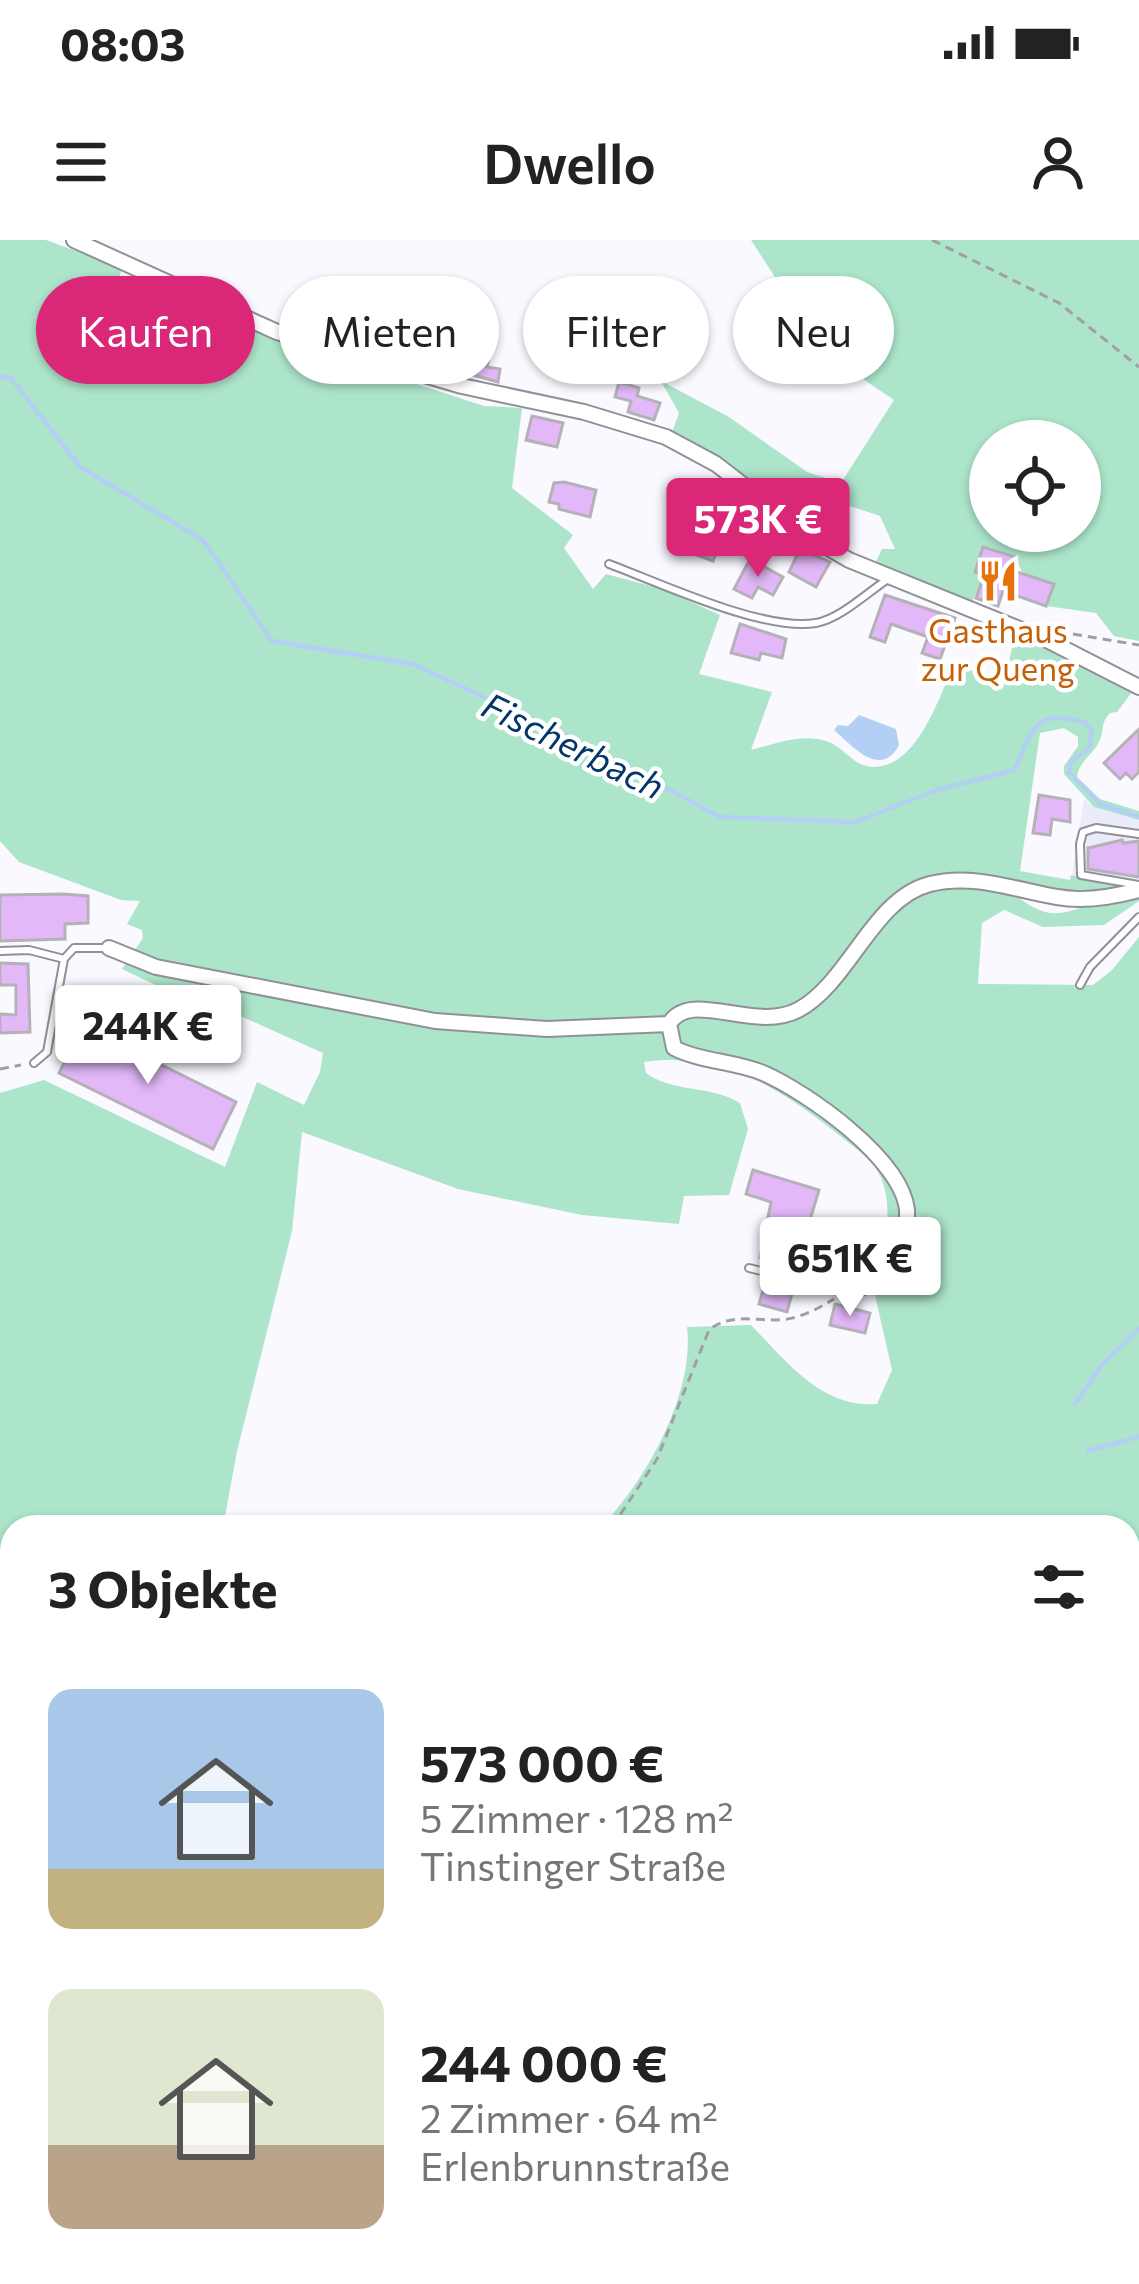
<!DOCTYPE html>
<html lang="de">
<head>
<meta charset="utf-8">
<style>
	body { margin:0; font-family:Commissioner,sans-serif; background:#f6f6f6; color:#222; height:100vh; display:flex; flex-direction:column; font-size:45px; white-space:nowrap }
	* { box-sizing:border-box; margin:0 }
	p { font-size:39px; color:#767676 }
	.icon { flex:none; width:66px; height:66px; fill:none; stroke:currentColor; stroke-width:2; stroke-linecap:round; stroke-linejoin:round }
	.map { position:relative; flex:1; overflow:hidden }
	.drawer { position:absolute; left:0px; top:1275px; width:1140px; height:771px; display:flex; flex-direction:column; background:#fff; border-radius:36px 36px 0 0; box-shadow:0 3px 9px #0004 }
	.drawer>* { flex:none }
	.hud { position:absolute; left:36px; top:36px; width:1068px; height:108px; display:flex; gap:24px }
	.tools { position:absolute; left:969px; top:180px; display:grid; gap:24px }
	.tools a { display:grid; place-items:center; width:132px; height:132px; border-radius:50%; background:#fff; box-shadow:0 3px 9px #0004; font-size:60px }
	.price { position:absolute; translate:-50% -102px; padding:0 27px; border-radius:12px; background:#fff; color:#222; font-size:39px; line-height:78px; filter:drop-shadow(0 3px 6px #0008) }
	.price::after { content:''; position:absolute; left:50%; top:72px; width:36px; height:27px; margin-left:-18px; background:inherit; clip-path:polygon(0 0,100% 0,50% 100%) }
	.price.current { background:#db2777; color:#fff }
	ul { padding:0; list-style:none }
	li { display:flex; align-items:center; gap:36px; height:300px; padding:0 48px }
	li span { display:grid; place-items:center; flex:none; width:336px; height:240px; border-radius:24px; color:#555 }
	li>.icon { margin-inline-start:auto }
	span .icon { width:144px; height:144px; fill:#fffc; stroke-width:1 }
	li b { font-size:51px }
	h2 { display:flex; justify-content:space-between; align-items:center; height:144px; padding:0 48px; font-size:51px }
	.pill { padding:0 42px; border-radius:54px; background:#fff; box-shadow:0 3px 9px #0004; font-size:42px; line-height:108px }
	.pill.current { background:#db2777; color:#fff }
	.status { display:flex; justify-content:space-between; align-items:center; height:84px; padding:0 60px; background:#fff; direction:ltr }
	.status svg { height:33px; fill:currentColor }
	header { display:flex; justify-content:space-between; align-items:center; height:156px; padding:0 48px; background:#fff; font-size:54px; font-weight:600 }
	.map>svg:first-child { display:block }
	.built { fill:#eaecfa }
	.green { fill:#ace5ca; fill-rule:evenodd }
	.water { fill:#b3d0f4 }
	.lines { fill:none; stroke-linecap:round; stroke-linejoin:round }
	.stream { stroke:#b3d0f4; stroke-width:4.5 }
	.building { fill:#e2b8f8; stroke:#b5b1b7; stroke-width:3 }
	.lane-casing { stroke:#909197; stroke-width:10 }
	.street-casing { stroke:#909197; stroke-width:18 }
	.path { stroke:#a0a0a4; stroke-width:3; stroke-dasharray:9 6; stroke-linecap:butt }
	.lane { stroke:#fff; stroke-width:6 }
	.street { stroke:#fff; stroke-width:14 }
	.labels { text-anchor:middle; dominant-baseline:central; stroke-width:9; stroke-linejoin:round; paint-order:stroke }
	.food-label { font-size:33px; fill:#c56008; stroke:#fff }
	.water-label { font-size:36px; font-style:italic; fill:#03376a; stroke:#fff }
</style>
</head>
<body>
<div class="status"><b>08:03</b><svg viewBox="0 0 49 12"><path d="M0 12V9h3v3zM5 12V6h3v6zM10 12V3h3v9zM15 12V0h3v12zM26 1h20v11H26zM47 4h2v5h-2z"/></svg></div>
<header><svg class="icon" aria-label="menu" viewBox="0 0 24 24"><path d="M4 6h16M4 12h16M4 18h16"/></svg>Dwello<svg class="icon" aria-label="person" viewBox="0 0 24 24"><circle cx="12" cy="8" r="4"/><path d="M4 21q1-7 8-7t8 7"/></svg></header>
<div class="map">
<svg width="1139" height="2044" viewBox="0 0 1139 2044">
	<rect width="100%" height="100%" fill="#f9f9ff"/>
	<path class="built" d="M1084 559 1094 567 1139 580V645L1128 648 1072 635Z"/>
	<path class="green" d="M0 0H46L122 28 112 62 162 86 179 52 275 98 484 166 522 168 512 248 573 295 564 308 593 349 606 334 662 349 720 375 699 434 772 452 751 510C774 504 802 493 826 501 841 505 852 523 866 526 914 536 939 459 953 425L996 436 1007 431 1015 394 1105 432 1132 452 1117 472 1110 473C1100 484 1105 489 1099 502 1092 516 1079 521 1077 537L1100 559 1139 571V580L1094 567 1064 534V526L1078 506V497L1064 488 1040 493 1020 631 1070 640 1071 635 1128 648 1011 652C1051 683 1055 674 1100 663 1113 660 1126 659 1139 657V661L1104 685 1043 687 1004 670 982 683 978 744 1093 745 1112 730 1139 697V1714L1128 1715V1287H601C646 1241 695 1153 687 1087L751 1085C786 1121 822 1169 877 1164L892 1130 874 1051 894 1026C883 999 892 970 883 943 876 921 856 909 839 895 779 848 723 811 644 822L646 833C673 853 711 845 740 863L748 889 729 955 684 956 679 984 582 975 458 949 302 892 292 991 237 1211 223 1287H12V1389L0 1382V853L44 840 225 927 257 842 304 865 320 832 323 813 198 757 170 756 164 749 122 729 143 698 142 690 127 684 140 661 121 660 19 622 0 601Z
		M751 0H1139V401L1114 396 1096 373 1046 366 1053 344 1023 334 1015 317 984 307 975 332 984 335 972 362 874 326 882 309H895L880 276 841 263 823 266 814 277C761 255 725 218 671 195L679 173 661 141 729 177 807 232 841 243 894 160 823 112ZM990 201H1080V291H990Z
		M347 2034H578L561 2044H310Z
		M804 2034H1040L1045 2044H810Z"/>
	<path class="water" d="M859 475 896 489 899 505C881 539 853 507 834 490L838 485 848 486Z"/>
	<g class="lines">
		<path class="stream" d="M0 136 11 138 80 227 203 300 272 401 413 424 572 498 720 577 855 582 937 550 1014 530C1034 490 1031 467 1086 483L1092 491 1089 508 1071 522 1069 532 1100 564 1139 577
			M1075 1164 1101 1126 1139 1089
			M1087 1211 1139 1197
			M1128 1464 1139 1446
			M1010 2034 1019 2044
			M404 2044 437 2034
			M511 2044 523 2034"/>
	</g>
	<path class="building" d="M380 91 489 119 487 127 500 129 498 142 375 107Z
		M619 142 639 148 637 156 660 163 654 180 628 172 631 161 615 157Z
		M532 176 563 183 557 207 526 200Z
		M564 242 596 250 590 277 559 269V264L549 262 554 243Z
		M690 285 722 297 713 321 681 309Z
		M983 307 1015 317 1011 330 1054 344 1046 366 1003 351 998 366 976 358 984 335 975 332Z
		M800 309 830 322 816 347 789 332Z
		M750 319 783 337 773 355 758 347 752 358 734 349Z
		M885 355 955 378 940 419 922 413 928 397 891 384 885 402 870 397Z
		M740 384 786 399 782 418 761 413 759 420 731 413Z
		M1139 489V532L1132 539 1126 533 1120 539 1104 523Z
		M1039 555 1070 560V582L1052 579 1050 595 1033 593Z
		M1122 600 1123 603 1139 601V637L1088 629V608Z
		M63 654 88 656V683L65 684V699L0 701V655Z
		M0 723 28 724 30 792 0 793V774L16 775V745H0Z
		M83 786 236 862 213 909 59 833Z
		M753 930 819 950 810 980 846 990 834 1041 769 1025 771 1021 760 1018 771 962 746 954Z
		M766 1040 794 1046 787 1072 759 1064Z
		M835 1064 870 1073 865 1093 830 1085Z"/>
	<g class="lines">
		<g class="lane-casing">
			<path id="lane" d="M609 324C660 343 764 392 816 383 840 379 868 352 888 339
				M1139 594 1096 588 1083 592 1080 604 1081 635 1139 645
				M0 711 29 710 64 719
				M1080 745 1090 727 1139 677
				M34 823 47 812 64 719 74 708H105
				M749 1028 845 1051"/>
		</g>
		<g class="street-casing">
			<path id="street" d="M74 0 277 92 462 146 584 172 666 197 716 224 813 299 849 320 1049 401 1139 447
				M109 708 156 727 435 781 547 789 669 784
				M845 1051C868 1049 885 1036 895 1015 900 1004 908 983 907 970 902 919 807 852 763 833 734 821 702 822 674 808L669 784C690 748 754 793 798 770 849 743 873 658 930 644 973 633 1015 650 1057 657 1084 662 1113 657 1139 650
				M1128 1823 1139 1813
				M1116 2044 1139 2026"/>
		</g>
		<path class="path" d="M932 0 1059 63 1139 127
			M1073 394 1139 405
			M69 764 151 802 172 800
			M0 829 21 825
			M612 1287 657 1219 709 1090C732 1071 760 1083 787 1079 805 1076 819 1068 834 1059
			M1128 1709 1139 1708"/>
		<use href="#lane" class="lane"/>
		<use href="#street" class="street"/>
	</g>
	<defs>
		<g id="restaurant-bare" transform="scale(3.24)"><path d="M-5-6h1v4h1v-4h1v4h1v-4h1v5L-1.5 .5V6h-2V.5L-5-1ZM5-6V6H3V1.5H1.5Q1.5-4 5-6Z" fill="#e8710a" stroke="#fff" stroke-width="2.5" paint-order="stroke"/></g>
	</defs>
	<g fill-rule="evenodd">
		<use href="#restaurant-bare" x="998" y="341"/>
	</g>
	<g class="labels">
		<g class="food-label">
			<text x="998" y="389">Gasthaus<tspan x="998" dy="38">zur Queng</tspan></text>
		</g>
		<g class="water-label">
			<text transform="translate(574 504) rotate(26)">Fischerbach</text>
		</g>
	</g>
</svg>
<div class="tools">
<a><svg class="icon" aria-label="locate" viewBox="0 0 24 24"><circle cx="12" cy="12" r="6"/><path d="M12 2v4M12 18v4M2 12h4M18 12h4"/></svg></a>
</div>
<b class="price current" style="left:758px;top:340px">573K €</b>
<b class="price" style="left:148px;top:847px">244K €</b>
<b class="price" style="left:850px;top:1079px">651K €</b>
<div class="hud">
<a class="pill current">Kaufen</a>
<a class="pill">Mieten</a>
<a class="pill">Filter</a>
<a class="pill">Neu</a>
</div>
<section class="drawer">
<h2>3 Objekte<svg class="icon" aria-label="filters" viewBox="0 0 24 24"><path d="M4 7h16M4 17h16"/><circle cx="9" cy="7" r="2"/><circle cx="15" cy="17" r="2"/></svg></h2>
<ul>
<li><span style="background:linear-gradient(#a9c7e8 75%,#c2b280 0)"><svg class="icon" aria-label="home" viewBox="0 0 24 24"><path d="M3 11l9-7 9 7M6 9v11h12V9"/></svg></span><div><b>573 000 €</b><p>5 Zimmer · 128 m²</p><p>Tinstinger Straße</p></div></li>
<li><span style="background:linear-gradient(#dfe7d0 65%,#b9a48a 0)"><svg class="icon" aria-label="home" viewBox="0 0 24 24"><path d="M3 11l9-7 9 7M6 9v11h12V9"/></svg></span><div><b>244 000 €</b><p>2 Zimmer · 64 m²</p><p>Erlenbrunnstraße</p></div></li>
</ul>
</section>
</div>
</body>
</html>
